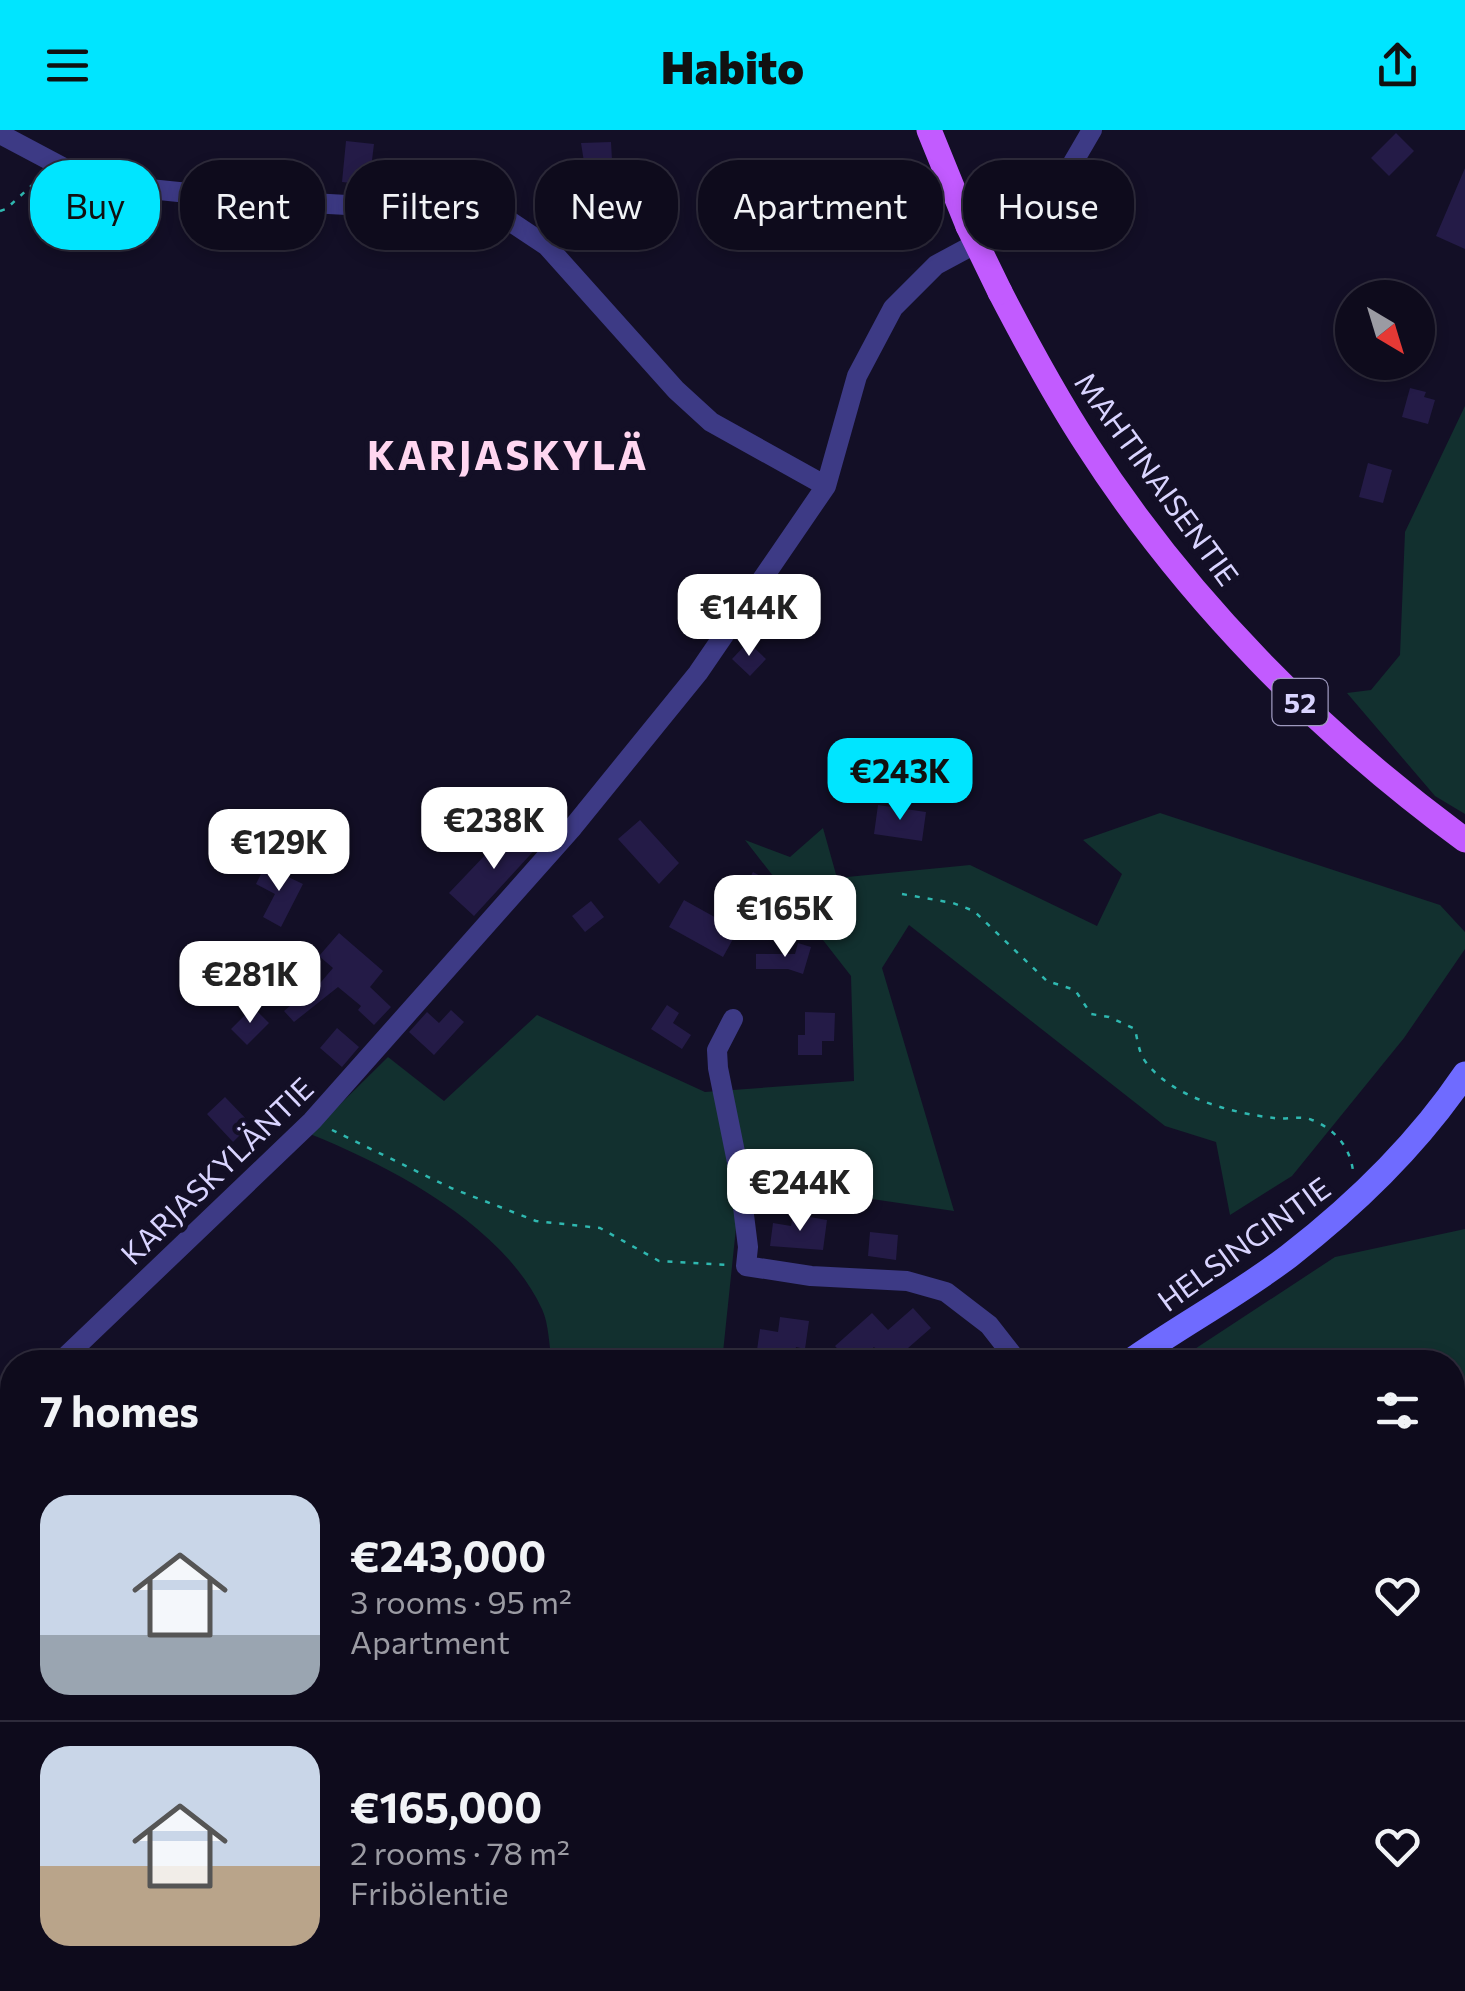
<!DOCTYPE html>
<html lang="en">
<head>
<meta charset="utf-8">
<style>
	body { margin:0; font-family:Commissioner,sans-serif; background:#171425; color:#f1f3f6; height:100vh; display:flex; flex-direction:column; font-size:38px; white-space:nowrap }
	* { box-sizing:border-box; margin:0 }
	p { font-size:32px; color:#9b9ba3 }
	.icon { flex:none; width:55px; height:55px; fill:none; stroke:currentColor; stroke-width:2; stroke-linecap:round; stroke-linejoin:round }
	.map { position:relative; flex:1; overflow:hidden }
	.details { position:absolute; left:0px; top:1220px; width:1465px; height:642px; display:flex; flex-direction:column; background:#0e0b1c; border-radius:40px 40px 0 0; box-shadow:0 5px 15px #0003,0 0 0 2px #2e2b3b }
	.details>* { flex:none }
	.banner { position:absolute; left:30px; top:30px; width:1405px; height:90px; display:flex; gap:20px }
	.needle { width:65px; rotate:142deg }
	.controls { position:absolute; left:1335px; top:150px; display:grid; gap:20px }
	.controls a { display:grid; place-items:center; width:100px; height:100px; border-radius:50%; background:#0e0b1c; box-shadow:0 5px 15px #0003,0 0 0 2px #2e2b3b; font-size:50px }
	.price { position:absolute; translate:-50% -85px; padding:0 22px; border-radius:20px; background:#fff; color:#222; font-size:32px; line-height:65px; filter:drop-shadow(0 2px 5px #0008) }
	.price::after { content:''; position:absolute; left:50%; top:60px; width:30px; height:22px; margin-left:-15px; background:inherit; clip-path:polygon(0 0,100% 0,50% 100%) }
	.price.on { background:#00e5ff; color:#111 }
	ul { padding:0; list-style:none }
	li { display:flex; align-items:center; gap:30px; height:250px; padding:0 40px }
	li+li { border-top:2px solid #2e2b3b }
	li span { display:grid; place-items:center; flex:none; width:280px; height:200px; border-radius:30px; color:#555 }
	li>.icon { margin-inline-start:auto }
	span .icon { width:120px; height:120px; fill:#fffc; stroke-width:1 }
	li b { font-size:42px }
	h2 { display:flex; justify-content:space-between; align-items:center; height:120px; padding:0 40px; font-size:42px }
	.tag { padding:0 35px; border-radius:40px; background:#0e0b1c; box-shadow:0 5px 15px #0003,0 0 0 2px #2e2b3b; font-size:35px; line-height:90px }
	.tag.on { background:#00e5ff; color:#111 }
	header { display:flex; justify-content:space-between; align-items:center; height:130px; padding:0 40px; background:#00e5ff; color:#111; font-size:45px; font-weight:800 }
	.map>svg:first-child { display:block }
	.green { fill:#12302f }
	.building { fill:#241b47 }
	.lines { fill:none; stroke-linecap:round; stroke-linejoin:round }
	.path { stroke:#2fb8b0; stroke-width:2.5; stroke-dasharray:5 8; stroke-linecap:butt }
	.minor { stroke:#3d3a85; stroke-width:20 }
	.tertiary { stroke:#3d3a85; stroke-width:22 }
	.secondary { stroke:#6f6bff; stroke-width:25 }
	.primary { stroke:#c25bff; stroke-width:25 }
	.primary-bridge { stroke:#c25bff; stroke-width:25 }
	.labels { text-anchor:middle; dominant-baseline:central; stroke-width:10; stroke-linejoin:round; paint-order:stroke }
	.shield { fill:#130f26; stroke:#9e99be; stroke-width:2.5 }
	.shield-label { font-size:28px; font-weight:bold; fill:#d9d4ff }
	.street-label { font-size:30px; fill:#d9d4ff; stroke:#130f26 }
	.district-label { font-size:40px; font-weight:bold; letter-spacing:2.5px; fill:#ffd6f0; stroke:#130f26 }
</style>
</head>
<body>
<header><svg class="icon" aria-label="menu" viewBox="0 0 24 24"><path d="M4 6h16M4 12h16M4 18h16"/></svg>Habito<svg class="icon" aria-label="share" viewBox="0 0 24 24"><path d="M12 15V3M7 8l5-5 5 5M5 13v7h14v-7"/></svg></header>
<div class="map">
<svg width="1465" height="1861" viewBox="0 0 1465 1861">
	<rect width="100%" height="100%" fill="#130f26"/>
	<path class="green" d="M1465 276V684L1435 666 1347 563 1371 560 1400 525 1405 402Z
		M1160 683 1440 775 1465 802V819L1404 908 1292 1046 1230 1085 1216 1012 1165 996 909 795 882 838 954 1081 741 1050 722 1232H552C549 1216 549 1194 542 1179 503 1095 392 1037 310 1004L388 927 444 971 537 885 705 962 854 951 851 846 745 710 790 727 823 698 837 748 970 735 1097 796 1122 744 1083 710Z
		M1465 1099V1861H1349L1335 1850H1452V1232H1175L1335 1127Z
		M12 1415V1627L0 1628V1439Z
		M26 1850H391L379 1861H22Z
		M491 1850H1246L1259 1861H479Z"/>
	<path class="building" d="M1396 3 1414 21 1389 46 1371 28Z
		M346 11 374 14 369 55 342 52Z
		M611 12 612 30 584 32 581 13Z
		M1465 38V119L1436 106Z
		M215 80 287 85 284 110 213 102Z
		M1410 258 1426 262 1424 267 1435 270 1428 294 1402 287Z
		M1368 333 1392 340 1383 373 1359 367Z
		M748 512 766 529 750 546 732 529Z
		M878 675 926 682 922 711 874 704Z
		M640 690 679 733 659 754 618 709Z
		M515 700 520 706 525 700 540 714 474 786 449 763 487 723 490 726Z
		M265 736 303 754 281 797 263 787 275 764 256 754Z
		M753 742 782 758 774 773 757 764 753 772 741 765Z
		M684 770 738 800 723 827 669 797Z
		M591 771 604 787 585 802 572 786Z
		M339 803 383 841 370 857 391 877 374 895 358 880 361 876 338 857 294 892 284 881 304 864 301 861 310 853 315 859 333 838 319 826Z
		M798 813 811 817 803 844 788 839H756V824H795Z
		M667 875 679 883 673 893 691 905 682 919 651 899Z
		M253 877 269 893 247 915 231 899Z
		M451 880 464 892 434 925 409 902 427 882 439 893Z
		M805 882 835 883 834 911H822V925H798V905H805Z
		M337 898 359 917 342 937 320 918Z
		M225 967 251 994 233 1012 207 984Z
		M793 1084 827 1090 823 1120 770 1116 773 1093 791 1096Z
		M870 1102 898 1105 896 1130 868 1126Z
		M913 1178 931 1198 892 1232H888L874 1217 857 1232H849L835 1216 872 1183 888 1200Z
		M780 1187 809 1191 805 1219 796 1217 795 1226 757 1220 760 1199 778 1202Z"/>
	<g class="lines">
		<path class="path" d="M0 81 6 79 41 47
			M902 764 953 773 974 781 1047 851 1075 860 1091 884 1109 887 1135 899C1137 908 1139 921 1143 928 1168 967 1232 983 1274 988 1286 990 1301 985 1312 990 1335 999 1350 1017 1353 1041
			M332 1000 451 1058 536 1091 600 1098 659 1131 730 1135
			M1452 1371 1465 1380
			M1452 1594 1465 1590
			M1452 1640 1465 1647
			M1255 1850 1265 1861
			M1374 1850 1392 1861
			M1381 1854 1434 1859 1465 1853
			M723 1861 731 1850"/>
		<path class="minor" d="M0 4 83 48 110 55 257 70 419 79 487 76 547 116 676 260 711 292 826 356
			M733 889 717 920 718 938 738 1037 748 1117 746 1136 811 1146 907 1151 946 1162 989 1195 1018 1232
			M60 1232 312 991 573 697 698 543 826 356 857 246 893 178 936 135 1001 100 1057 60 1092 0
			M0 1288 12 1277
			M0 1761 12 1768
			M148 1850 164 1861"/>
		<path class="tertiary" d="M1288 1850 1302 1861"/>
		<path class="secondary" d="M1129 1232C1181 1195 1238 1165 1289 1126 1356 1074 1417 1015 1465 944
			M421 1861 433 1850"/>
		<path class="primary" d="M929 0 968 96
			M1000 162C1027 214 1055 266 1087 315 1186 469 1318 602 1465 710"/>
		<path class="primary-bridge" d="M968 96 1000 162"/>
	</g>
	<g class="labels">
		<rect class="shield" x="1272.5" y="549" width="55" height="46" rx="8"/>
		<g class="shield-label">
			<text x="1300" y="572">52</text>
		</g>
		<g class="street-label">
			<text transform="translate(1158 348) rotate(54)">MAHTINAISENTIE</text>
			<text transform="translate(216 1040) rotate(-44)">KARJASKYLÄNTIE</text>
			<text transform="translate(1243 1113) rotate(-36)">HELSINGINTIE</text>
		</g>
		<g class="district-label">
			<text x="508" y="323">KARJASKYLÄ</text>
		</g>
	</g>
</svg>
<div class="controls">
<a><svg class="needle" viewBox="-14 -14 28 28"><path d="M0-13l5 13h-10z" fill="#e53935"/><path d="M0 13l5-13h-10z" fill="#9b9ba3"/></svg></a>
</div>
<b class="price" style="left:749px;top:529px">€144K</b>
<b class="price on" style="left:900px;top:693px">€243K</b>
<b class="price" style="left:494px;top:742px">€238K</b>
<b class="price" style="left:279px;top:764px">€129K</b>
<b class="price" style="left:785px;top:830px">€165K</b>
<b class="price" style="left:250px;top:896px">€281K</b>
<b class="price" style="left:800px;top:1104px">€244K</b>
<div class="banner">
<a class="tag on">Buy</a>
<a class="tag">Rent</a>
<a class="tag">Filters</a>
<a class="tag">New</a>
<a class="tag">Apartment</a>
<a class="tag">House</a>
</div>
<section class="details">
<h2>7 homes<svg class="icon" aria-label="filters" viewBox="0 0 24 24"><path d="M4 7h16M4 17h16"/><circle cx="9" cy="7" r="2"/><circle cx="15" cy="17" r="2"/></svg></h2>
<ul>
<li><span style="background:linear-gradient(#c9d6e8 70%,#9aa5b1 0)"><svg class="icon" aria-label="home" viewBox="0 0 24 24"><path d="M3 11l9-7 9 7M6 9v11h12V9"/></svg></span><div><b>€243,000</b><p>3 rooms · 95 m²</p><p>Apartment</p></div><svg class="icon" aria-label="heart" viewBox="0 0 24 24"><path d="M12 20l-8-8c-3-5 5-10 8-4 3-6 11-1 8 4z"/></svg></li>
<li><span style="background:linear-gradient(#c9d6e8 60%,#b9a48a 0)"><svg class="icon" aria-label="home" viewBox="0 0 24 24"><path d="M3 11l9-7 9 7M6 9v11h12V9"/></svg></span><div><b>€165,000</b><p>2 rooms · 78 m²</p><p>Fribölentie</p></div><svg class="icon" aria-label="heart" viewBox="0 0 24 24"><path d="M12 20l-8-8c-3-5 5-10 8-4 3-6 11-1 8 4z"/></svg></li>
</ul>
</section>
</div>
</body>
</html>
